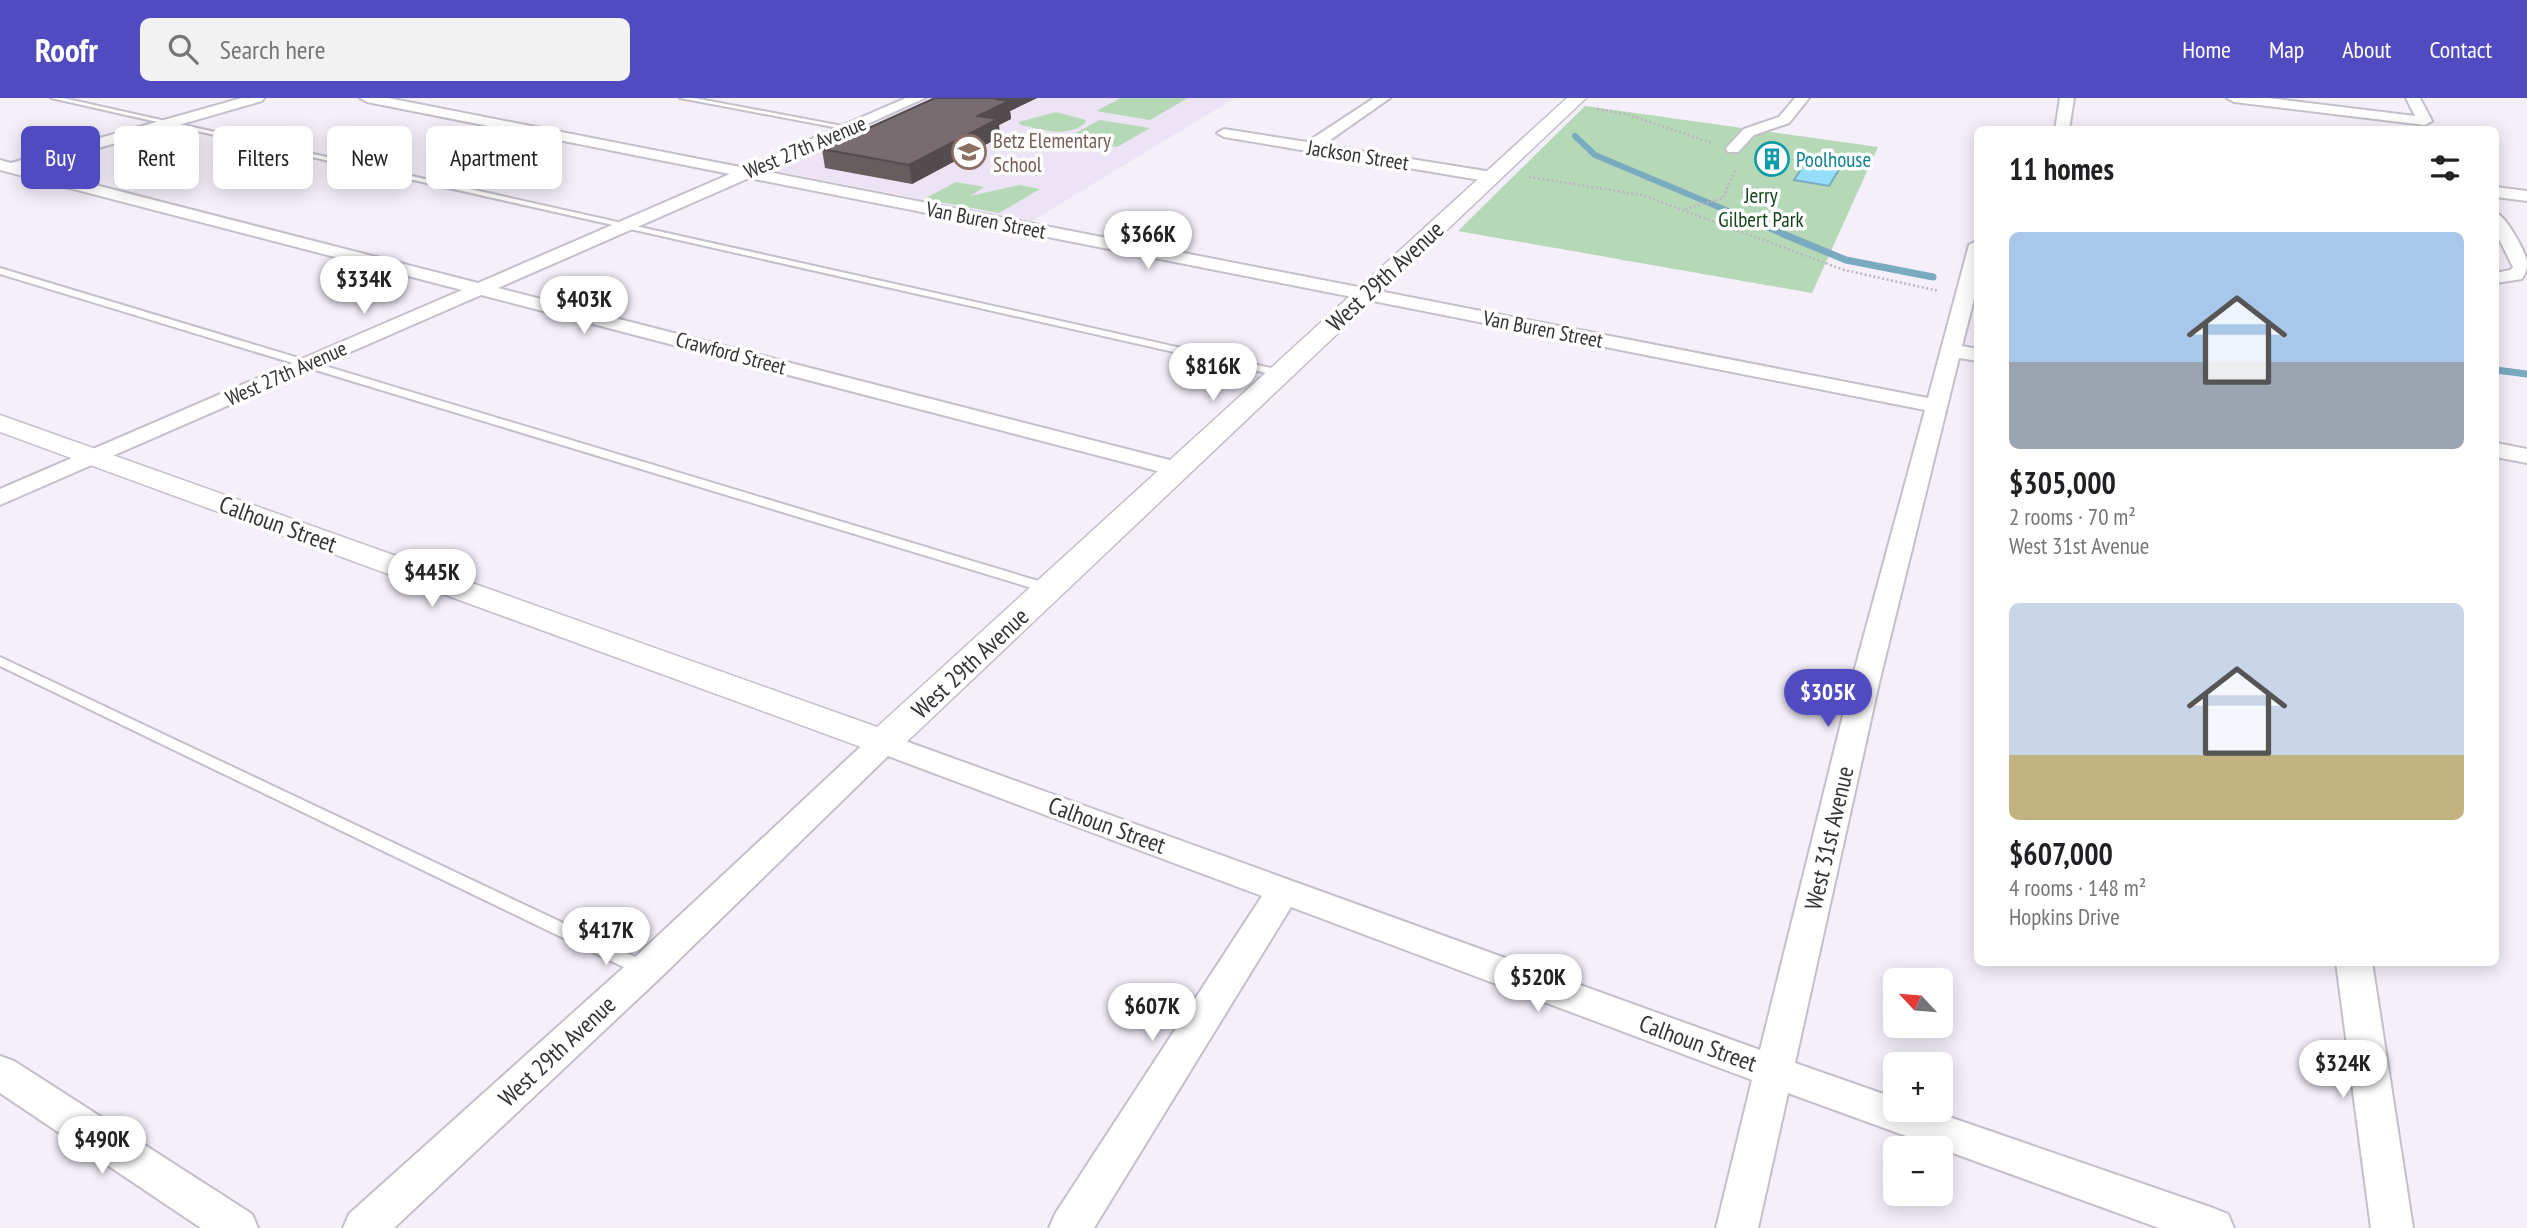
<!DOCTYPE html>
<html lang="en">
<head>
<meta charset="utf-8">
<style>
	body { margin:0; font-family:"PT Sans Narrow",sans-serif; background:#f2f2f2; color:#202124; height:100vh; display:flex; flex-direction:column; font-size:26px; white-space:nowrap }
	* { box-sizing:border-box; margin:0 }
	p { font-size:23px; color:#757577 }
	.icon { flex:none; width:38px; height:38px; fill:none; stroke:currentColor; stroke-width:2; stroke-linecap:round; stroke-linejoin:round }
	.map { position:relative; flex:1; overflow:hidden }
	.panel { position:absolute; left:1974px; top:28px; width:525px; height:840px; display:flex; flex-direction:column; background:#fff; border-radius:10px; box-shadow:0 4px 18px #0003 }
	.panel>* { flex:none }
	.top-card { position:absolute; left:21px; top:28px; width:665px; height:63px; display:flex; gap:14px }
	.needle { width:46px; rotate:296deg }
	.controls { position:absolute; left:1883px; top:870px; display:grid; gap:14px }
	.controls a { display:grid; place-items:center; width:70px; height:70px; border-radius:10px; background:#fff; box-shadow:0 4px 18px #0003; font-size:35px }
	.price { position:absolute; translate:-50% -60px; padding:0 16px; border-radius:24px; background:#fff; color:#222; font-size:23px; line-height:46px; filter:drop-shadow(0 2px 4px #0008) }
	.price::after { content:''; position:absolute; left:50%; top:42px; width:21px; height:16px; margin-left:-10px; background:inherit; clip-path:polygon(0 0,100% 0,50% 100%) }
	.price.current { background:#514bc2; color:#fff }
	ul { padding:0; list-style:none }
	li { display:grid; align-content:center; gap:14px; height:371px; padding:0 35px }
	li span { display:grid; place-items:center; height:217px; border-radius:10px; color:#555 }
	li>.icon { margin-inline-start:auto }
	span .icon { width:126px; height:126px; fill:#fffc; stroke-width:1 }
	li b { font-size:30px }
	h2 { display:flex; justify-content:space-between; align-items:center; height:84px; padding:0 35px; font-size:30px }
	.chip { padding:0 24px; border-radius:10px; background:#fff; box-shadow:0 4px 18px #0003; font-size:24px; line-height:63px }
	.chip.current { background:#514bc2; color:#fff }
	header { display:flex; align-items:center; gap:42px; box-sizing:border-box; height:98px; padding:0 35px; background:#514bc2; color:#fff }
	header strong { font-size:33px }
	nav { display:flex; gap:38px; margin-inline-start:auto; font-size:24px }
	.search { width:490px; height:63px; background:#f2f2f2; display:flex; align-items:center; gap:18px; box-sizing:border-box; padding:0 24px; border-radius:10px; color:#757577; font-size:26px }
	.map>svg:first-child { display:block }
	.built { fill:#ece4f5 }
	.green { fill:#b5d8b6 }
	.water { fill:#96ddfa; stroke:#79aabf; stroke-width:2 }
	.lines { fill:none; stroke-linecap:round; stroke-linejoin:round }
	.stream-far1 { stroke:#79aabf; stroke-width:6 }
	.stream { stroke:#79aabf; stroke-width:7 }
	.service-casing { stroke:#c4bfc8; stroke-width:4 }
	.minor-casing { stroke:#c4bfc8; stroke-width:4 }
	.tertiary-casing { stroke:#c4bfc8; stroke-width:3 }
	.path { stroke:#bab5be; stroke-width:2.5; stroke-dasharray:2 2.5; stroke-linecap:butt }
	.service { fill:#fff; fill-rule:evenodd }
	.minor { fill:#fff; fill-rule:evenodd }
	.tertiary { fill:#fff; fill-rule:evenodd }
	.wall { fill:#665d5f }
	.shaded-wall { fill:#534c4e }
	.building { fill:#776c6f; stroke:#534c4e; stroke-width:2 }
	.labels { text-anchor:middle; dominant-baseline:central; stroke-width:7; stroke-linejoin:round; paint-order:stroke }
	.far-education-label { font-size:21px; fill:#785e54; stroke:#fff; text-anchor:start }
	.far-street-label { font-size:21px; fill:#343236; stroke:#fff }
	.far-culture-label { font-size:21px; fill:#0d838f; stroke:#fff; text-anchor:start }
	.far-park-label { font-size:21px; fill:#13451b; stroke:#fff }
	.street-label { font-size:24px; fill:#343236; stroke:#fff }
</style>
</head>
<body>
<header>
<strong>Roofr</strong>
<div class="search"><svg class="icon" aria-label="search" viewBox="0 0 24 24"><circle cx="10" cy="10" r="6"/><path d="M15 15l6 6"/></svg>Search here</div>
<nav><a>Home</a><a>Map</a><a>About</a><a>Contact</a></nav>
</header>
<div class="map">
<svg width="2527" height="1130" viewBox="0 0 2527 1130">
	<rect width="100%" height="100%" fill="#f4eff9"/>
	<path class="built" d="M918 0H1235L1032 123 757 69Z"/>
	<path class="green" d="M1121 0H1188L1150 22 1096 13Z
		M1585 8 1878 49 1812 195 1458 133Z
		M1056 14 1086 22 1085 25C1066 41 1042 31 1021 27L1018 24Z
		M1100 22 1150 30 1117 49 1066 40Z
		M956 84 984 89 970 98 1019 87 1040 91 999 115 924 101Z"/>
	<path class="water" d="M1807 62 1842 67 1829 88 1794 82Z"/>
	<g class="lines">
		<path class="stream-far1" d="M1575 38 1595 57 1788 138"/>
		<path class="stream" d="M1783 136 1846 162 1933 179
			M2496 272 2527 276"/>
		<g class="service-casing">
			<path id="service" d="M51 0H63L1280 272 1285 275 1280 278Z
				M680 0H694L853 30 849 32Z
				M0 170 1055 488 1057 491 1050 495 1045 494 0 176Z
				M0 559 650 866 653 871 650 876 644 878 638 876 0 568Z"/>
		</g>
		<g class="minor-casing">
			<path id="minor" d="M242 0H264L262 3 29 70 478 185 730 76 367 4 360 0H388L745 70 906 0H925L763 73 1928 300 1969 147 1978 142V185L1962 248 1978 251V263L1959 260 1879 585 1795 965 1895 1000V1012H1929L2213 1110 2228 1116 2234 1130H2159L1788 995 1758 1130H1716L1752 982 1291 809 1094 1130H1049L1055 1116 1262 798 888 658 659 881 394 1130H343L349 1116 633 861 872 638 883 635 1760 952 1851 585 1925 312 749 80 498 190 1185 366 1189 371 1185 376 1177 378 481 197 0 407V391L462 192 0 72V62L11 65Z
				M1374 0H1390L1323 47 1492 74 1500 79 1492 84 1224 39 1217 35 1224 31 1307 44Z
				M1795 0H1809L1789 25 1754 37 1738 54H1728L1726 51 1728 48 1744 31 1779 19Z
				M2060 0H2074L2069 32H2055Z
				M2227 0H2268L2415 18 2406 0H2420L2432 23 2425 27 2234 4Z
				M2496 89 2527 93V103L2496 99Z
				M2496 115C2505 117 2526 154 2527 164 2527 171 2526 175 2522 181L2496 185V175L2510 172 2513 169 2496 135Z
				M2496 345 2527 351V365L2496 359Z
				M2336 864H2372L2413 1130H2371Z
				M0 958 14 963 252 1116 258 1130H201L0 995Z"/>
		</g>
		<g class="tertiary-casing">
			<path id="tertiary" d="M1567 0H1586L896 654 883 657 0 334V317L877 629Z"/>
		</g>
		<path class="path" d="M1597 11 1626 16 1712 45
			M1529 79 1642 97 1844 172 1939 193
			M1685 111 1723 100 1736 70"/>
		<use href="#service" class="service"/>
		<use href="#minor" class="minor"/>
		<use href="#tertiary" class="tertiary"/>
	</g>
	<path class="wall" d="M935 0H1037L1010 13 1011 21 999 27 1000 39 912 86 825 70 822 51Z"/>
	<path class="shaded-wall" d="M998 0H1037L1010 13 1011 21 999 27 1000 39 912 86 909 67 978 18Z"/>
	<path class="building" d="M935 0H998L996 1 1009 3 978 18 998 21 909 67 822 51Z"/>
	<defs>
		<g id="school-ring" transform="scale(1.75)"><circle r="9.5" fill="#fff" stroke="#8d6e63" stroke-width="1.5"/><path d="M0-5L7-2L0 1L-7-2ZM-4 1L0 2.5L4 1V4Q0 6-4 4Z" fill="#8d6e63"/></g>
		<g id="building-ring" transform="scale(1.75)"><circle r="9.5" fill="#fff" stroke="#0f9aa8" stroke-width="1.5"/><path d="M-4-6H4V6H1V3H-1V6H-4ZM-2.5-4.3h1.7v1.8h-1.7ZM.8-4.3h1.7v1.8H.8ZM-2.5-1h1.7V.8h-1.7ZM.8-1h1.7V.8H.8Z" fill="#0f9aa8"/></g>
	</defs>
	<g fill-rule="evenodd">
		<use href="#school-ring" x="969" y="54"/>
		<use href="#building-ring" x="1772" y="61"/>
	</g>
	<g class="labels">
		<g class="far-education-label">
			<text x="993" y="42">Betz Elementary<tspan x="993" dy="24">School</tspan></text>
		</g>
		<g class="far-street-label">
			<text transform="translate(805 49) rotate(-23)">West 27th Avenue</text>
			<text transform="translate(1358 57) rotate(9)">Jackson Street</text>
			<text transform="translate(986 122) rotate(11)">Van Buren Street</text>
			<text transform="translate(1543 231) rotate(11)">Van Buren Street</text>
			<text transform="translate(731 255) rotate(15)">Crawford Street</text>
			<text transform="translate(286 275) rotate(-24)">West 27th Avenue</text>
		</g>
		<g class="far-culture-label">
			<text x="1796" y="61">Poolhouse</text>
		</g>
		<g class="far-park-label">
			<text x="1761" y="97">Jerry<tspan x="1761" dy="24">Gilbert Park</tspan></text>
		</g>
		<g class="street-label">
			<text transform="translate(1385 178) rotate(-43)">West 29th Avenue</text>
			<text transform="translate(278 426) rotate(20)">Calhoun Street</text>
			<text transform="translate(970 565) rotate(-43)">West 29th Avenue</text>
			<text transform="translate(1107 727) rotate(20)">Calhoun Street</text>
			<text transform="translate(1829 740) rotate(-77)">West 31st Avenue</text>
			<text transform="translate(1698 945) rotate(20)">Calhoun Street</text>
			<text transform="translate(557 953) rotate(-43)">West 29th Avenue</text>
		</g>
	</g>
</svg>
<div class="controls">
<a><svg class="needle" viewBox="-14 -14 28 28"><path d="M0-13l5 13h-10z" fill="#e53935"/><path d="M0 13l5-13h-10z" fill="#757577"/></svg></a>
<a>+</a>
<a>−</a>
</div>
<b class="price" style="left:1148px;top:173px">$366K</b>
<b class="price" style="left:364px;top:218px">$334K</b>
<b class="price" style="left:584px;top:238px">$403K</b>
<b class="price" style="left:1213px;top:305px">$816K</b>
<b class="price" style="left:432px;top:511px">$445K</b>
<b class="price current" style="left:1828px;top:631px">$305K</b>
<b class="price" style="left:606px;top:869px">$417K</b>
<b class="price" style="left:1538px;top:916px">$520K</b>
<b class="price" style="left:1152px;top:945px">$607K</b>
<b class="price" style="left:2343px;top:1002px">$324K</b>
<b class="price" style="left:102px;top:1078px">$490K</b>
<div class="top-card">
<a class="chip current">Buy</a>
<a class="chip">Rent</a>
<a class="chip">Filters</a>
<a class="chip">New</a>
<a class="chip">Apartment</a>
</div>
<section class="panel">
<h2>11 homes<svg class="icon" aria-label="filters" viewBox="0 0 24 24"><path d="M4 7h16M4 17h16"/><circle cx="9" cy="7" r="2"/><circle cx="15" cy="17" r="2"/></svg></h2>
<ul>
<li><span style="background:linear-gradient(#a9c7e8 60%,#9aa5b1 0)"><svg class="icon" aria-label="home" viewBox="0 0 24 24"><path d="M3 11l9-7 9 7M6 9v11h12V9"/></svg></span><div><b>$305,000</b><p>2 rooms · 70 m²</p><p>West 31st Avenue</p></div></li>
<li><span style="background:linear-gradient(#c9d6e8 70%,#c2b280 0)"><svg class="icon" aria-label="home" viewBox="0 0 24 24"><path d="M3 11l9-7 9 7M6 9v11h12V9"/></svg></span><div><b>$607,000</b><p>4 rooms · 148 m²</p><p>Hopkins Drive</p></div></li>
</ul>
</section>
</div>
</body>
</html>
